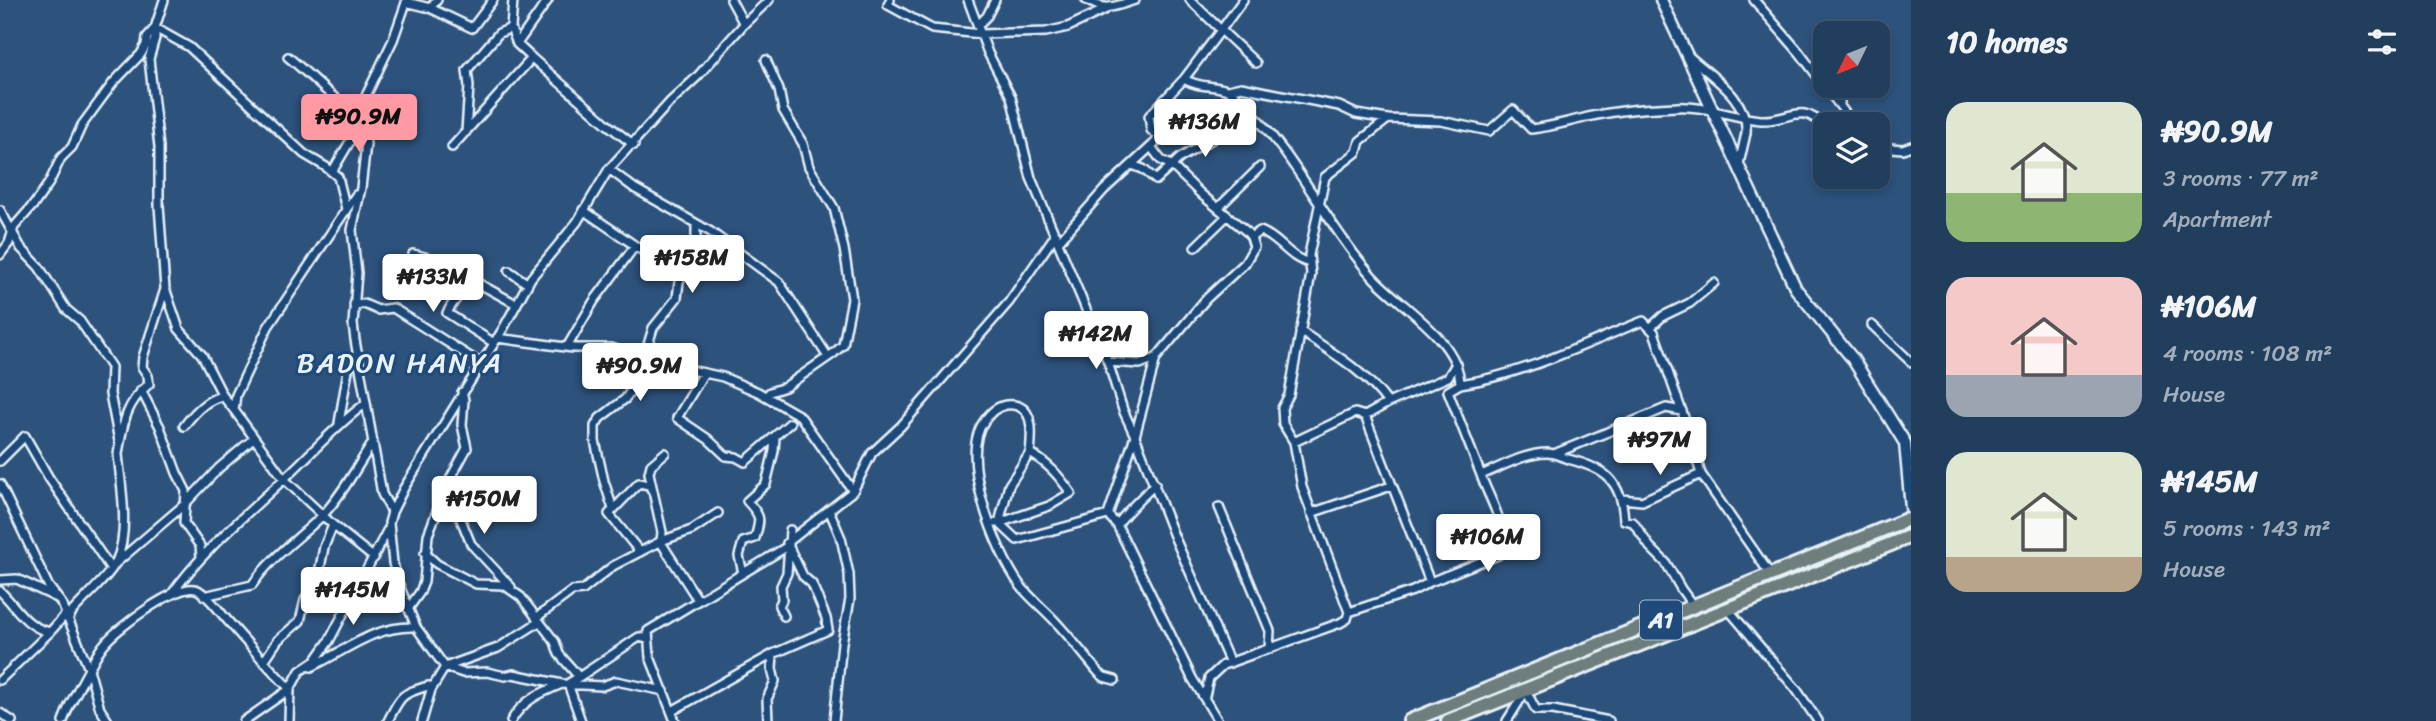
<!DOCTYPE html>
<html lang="en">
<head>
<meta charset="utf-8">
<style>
	body { margin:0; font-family:Sriracha,sans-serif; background:#2a4563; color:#f1f3f6; height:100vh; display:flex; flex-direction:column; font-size:26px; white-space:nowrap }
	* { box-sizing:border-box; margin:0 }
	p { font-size:23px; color:#a2aebc }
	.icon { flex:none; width:38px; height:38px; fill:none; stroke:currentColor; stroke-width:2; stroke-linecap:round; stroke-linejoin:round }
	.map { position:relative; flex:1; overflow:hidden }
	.panel { display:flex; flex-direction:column; background:#223e5d; width:525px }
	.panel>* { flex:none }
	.needle { width:46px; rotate:227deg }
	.buttons { position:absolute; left:1813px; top:21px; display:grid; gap:14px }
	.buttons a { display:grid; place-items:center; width:77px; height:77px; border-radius:14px; background:#223e5d; box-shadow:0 4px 10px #0003,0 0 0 2px #3f5772; font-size:35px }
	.price { position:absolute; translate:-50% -60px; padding:0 16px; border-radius:7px; background:#fff; color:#222; font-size:23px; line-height:46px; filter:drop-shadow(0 2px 4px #0008) }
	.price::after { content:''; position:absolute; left:50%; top:42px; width:21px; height:16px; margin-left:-10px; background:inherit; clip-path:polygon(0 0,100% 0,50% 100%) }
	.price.on { background:#ff9aa2; color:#111 }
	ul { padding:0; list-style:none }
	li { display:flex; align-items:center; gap:21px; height:175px; padding:0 35px }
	li span { display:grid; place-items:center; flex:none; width:196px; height:140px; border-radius:21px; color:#555 }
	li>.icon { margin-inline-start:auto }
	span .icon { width:84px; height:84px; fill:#fffc; stroke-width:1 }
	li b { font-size:30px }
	h2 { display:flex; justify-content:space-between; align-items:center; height:84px; padding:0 35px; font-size:30px }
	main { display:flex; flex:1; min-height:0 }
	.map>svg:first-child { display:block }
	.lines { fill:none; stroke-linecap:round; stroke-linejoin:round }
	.street-casing { stroke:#e8f1f8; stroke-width:12 }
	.secondary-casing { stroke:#e8f1f8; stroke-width:15 }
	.highway-casing { stroke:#e8f1f8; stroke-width:18 }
	.street { stroke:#1f4a7a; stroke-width:7 }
	.secondary { stroke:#1f4a7a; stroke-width:10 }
	.highway { stroke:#6d7e7c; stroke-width:12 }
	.labels { text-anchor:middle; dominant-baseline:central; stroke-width:6; stroke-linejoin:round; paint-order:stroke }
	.shield { fill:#1f4a7a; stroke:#acbfd2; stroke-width:2 }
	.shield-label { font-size:23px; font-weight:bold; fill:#e8f1f8 }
	.quarter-label { font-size:28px; letter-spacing:2px; fill:#e8f1f8; stroke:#1f4a7a }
</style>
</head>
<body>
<main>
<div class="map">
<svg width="1911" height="721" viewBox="0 0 1911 721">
	<rect width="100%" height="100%" fill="#2d527c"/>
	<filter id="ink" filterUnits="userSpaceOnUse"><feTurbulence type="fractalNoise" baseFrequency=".0143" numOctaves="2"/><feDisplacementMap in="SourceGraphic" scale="14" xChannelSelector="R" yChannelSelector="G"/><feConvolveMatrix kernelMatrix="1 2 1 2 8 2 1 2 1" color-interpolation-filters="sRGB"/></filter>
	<g filter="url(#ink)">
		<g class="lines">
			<g class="street-casing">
				<path id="street" d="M513 0 511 28 517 44
					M731 0 744 24
					M890 0 888 5 932 29 981 34 1046 32 1068 27 1106 9
					M968 0 988 53 1011 97 1031 178 1108 362 1123 410 1135 436 1108 515 1117 525 1192 678 1218 721
					M1086 0C1107 12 1113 7 1135 0
					M1190 0 1221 30 1184 79C1200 89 1217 84 1229 91 1236 95 1242 104 1248 109 1297 158 1326 224 1372 276 1399 306 1459 339 1460 384L1448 391 1481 475C1501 467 1525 453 1547 453 1555 453 1561 457 1568 459 1604 468 1622 480 1624 520L1633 522 1650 547 1666 563 1681 589 1694 607
					M1243 0 1221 30 1256 63
					M1754 0 1799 52 1849 118 1857 124
					M406 2 430 8 472 28 493 0
					M430 8 437 0
					M978 25 987 16 995 0
					M288 57C313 77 334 101 361 117
					M1690 57C1712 77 1749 99 1746 133 1744 143 1741 154 1739 165
					M532 58 517 44 548 0
					M1835 86 1840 92V104
					M1228 90 1241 87 1339 106 1356 114 1388 119 1441 121 1489 131 1513 110 1531 129C1550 127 1566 122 1584 118 1610 111 1649 108 1676 107 1705 105 1733 118 1761 120 1791 121 1800 101 1825 127
					M466 132 469 86 467 70 499 33 511 28
					M452 147 532 58 608 125 634 145
					M1151 147 1161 160 1171 165 1202 195 1246 231 1251 237 1254 247 1245 263 1206 299 1156 358 1135 436 1174 536 1230 663
					M1878 147 1903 149 1911 146
					M1132 165 1143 169 1156 180 1180 158 1224 132
					M609 169 634 188 711 232 779 282 828 357
					M332 172 362 121
					M356 195 268 327 236 395 234 410 284 479 333 525 374 558
					M1218 208 1260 167
					M0 210 21 248 39 267 66 309 80 321 111 367 110 394 119 441
					M583 210 681 277
					M1251 237 1260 231C1280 238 1289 259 1310 263
					M1059 241 1104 190 1156 142 1158 136 1151 130 1149 116 1184 79
					M1195 247 1227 216
					M413 254 453 264 476 282 516 304
					M0 255 9 243 14 227 35 203 49 183 61 158 72 147 82 125 113 83 141 54 146 45 147 37 155 28 189 47 304 154 326 167 338 177 346 209
					M509 271 528 284
					M482 286C463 290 456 296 447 313L494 343
					M166 291 179 329 202 355 223 396 234 410
					M354 305 364 304 378 310 393 308 480 363
					M1872 325 1911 362
					M1651 327 1663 316 1690 303 1714 283
					M1300 331C1330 351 1366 372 1388 403L1365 416 1430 582 1413 591 1349 612
					M497 338 573 348H611L672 366 723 377 758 392 800 416 853 491 787 543 803 576 812 584 826 618 828 630 773 654 672 711
					M567 347 594 301 635 246
					M1108 362 1140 364 1156 358
					M704 373 677 418 708 439 726 456 736 457 745 462 790 423
					M1460 384C1523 375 1584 344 1643 321L1654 332 1687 426 1701 474 1770 574
					M141 390 160 427 177 473 186 491 184 523 200 546 201 557
					M766 396 770 392 785 387 834 353 843 345 852 299 844 249 834 208 809 167 803 144 783 110 779 90 766 60
					M1388 403 1448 377 1456 364
					M339 423 349 364 358 353
					M184 426C193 414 208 398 223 396
					M1294 442 1355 413 1365 416
					M1030 453 1009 485 999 523 1049 506 1071 493C1059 476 1049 464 1030 453 1032 435 1036 402 1006 405 996 407 991 412 985 420 957 455 996 552 1020 585 1030 598 1043 608 1054 620 1070 637 1084 655 1099 673L1104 677 1115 680
					M1554 454 1666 408 1682 411
					M0 461 25 436 49 478 111 569
					M0 484 49 587 62 604 89 669 69 706 63 721
					M853 491 872 453 901 426 1009 302 1056 234
					M443 494 457 510 471 544 511 587
					M1622 499 1642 501 1701 474
					M1219 507 1270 631 1269 649
					M613 509 604 481 595 441V426L600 418 625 399 646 370 647 348 653 328 677 298 679 282 696 242V224
					M392 512 382 494 355 340 353 324 357 273 352 230 361 188 366 144 361 117 363 102 393 40 407 0
					M830 512 841 538 849 574 850 599 842 643 834 721
					M1311 513 1391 486
					M996 523H999L1017 540 1108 515
					M1117 525C1128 509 1142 498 1155 484
					M660 541 698 600
					M661 541 662 532 649 473 651 465 665 453
					M640 552 609 514 639 483 649 485 653 492
					M425 553 437 564 476 584 504 585 521 597 555 642 559 654 579 677 569 683
					M116 563 185 504 219 468 253 439
					M743 573 739 556 743 542 755 538C761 518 761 516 747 501L766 484 774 451 775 437
					M0 580 17 579 55 597
					M1430 582 1498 555C1511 529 1489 500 1481 475
					M0 591C17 607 25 627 50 632L66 614
					M171 595C203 550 245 516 285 478 312 453 335 426 365 404
					M204 596 252 585C270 558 298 539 322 516 342 495 356 468 372 444
					M1727 608 1796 689 1818 721
					M408 609 420 592 424 582 428 535 447 485 467 448 462 425 464 400 462 392
					M784 616 779 606 782 600 781 586 787 573 790 530
					M536 618 572 591 583 590 613 566 661 541 692 530 718 513
					M68 620 72 612C83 599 110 576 116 562 130 531 121 487 118 454 123 424 125 404 149 384L148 376 142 367 143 357 165 289 159 205V147L149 59 155 38V28L164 0
					M539 622 498 648 445 667 463 673 487 672 505 676 513 674 562 684 602 686 616 681 664 691
					M264 661 278 640 300 621 305 600 319 573 324 547 333 525
					M311 667C347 650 375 625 416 627
					M579 677 639 637 648 639
					M0 680 50 632
					M568 684 581 721
					M1526 691 1536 710H1553L1609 721
					M1205 696 1209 678 1223 665 1340 623 1347 619 1349 612 1302 487 1294 442 1283 424 1282 408 1289 395 1311 274 1309 255 1325 177 1357 152 1360 141 1388 119
					M0 713 12 721
					M108 721 100 709 89 669C94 660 99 649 106 642 118 628 180 580 198 590 209 596 219 611 228 621 248 644 268 667 290 689L244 721
					M289 721 290 689 300 671 315 661 329 641 387 531
					M388 721C401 695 401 694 428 686H430L431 690
					M422 721 431 690 445 667 416 627 399 585 393 563 389 523 392 512 404 488 503 329 531 278 577 222 609 169 670 102 697 77 744 24 769 0
					M511 721C523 700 540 693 562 684
					M675 721 650 657 648 631 788 546
					M768 721 767 699 775 681 772 669 773 654
					M1507 721 1525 692"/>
			</g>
			<g class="secondary-casing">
				<path id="secondary" d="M1661 0 1796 289 1852 358 1905 443 1911 508"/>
			</g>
			<g class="highway-casing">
				<path id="highway" d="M1410 721 1911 518
					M1448 721 1911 536"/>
			</g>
			<use href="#street" class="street"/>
			<use href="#secondary" class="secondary"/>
			<use href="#highway" class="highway"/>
		</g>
	</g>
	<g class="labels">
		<rect class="shield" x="1640" y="600.5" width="42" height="39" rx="5"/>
		<g class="shield-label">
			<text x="1661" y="620">A1</text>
		</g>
		<g class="quarter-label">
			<text x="400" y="362">BADON HANYA</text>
		</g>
	</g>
</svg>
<div class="buttons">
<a><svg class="needle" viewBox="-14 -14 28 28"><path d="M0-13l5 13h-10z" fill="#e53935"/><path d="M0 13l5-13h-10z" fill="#a2aebc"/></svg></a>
<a><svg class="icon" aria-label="layers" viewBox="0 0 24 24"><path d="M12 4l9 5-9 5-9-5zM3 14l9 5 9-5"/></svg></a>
</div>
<b class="price on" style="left:359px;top:154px">₦90.9M</b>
<b class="price" style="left:1205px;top:159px">₦136M</b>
<b class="price" style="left:692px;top:295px">₦158M</b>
<b class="price" style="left:433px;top:314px">₦133M</b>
<b class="price" style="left:1096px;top:371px">₦142M</b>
<b class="price" style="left:640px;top:403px">₦90.9M</b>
<b class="price" style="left:1660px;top:477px">₦97M</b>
<b class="price" style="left:484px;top:536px">₦150M</b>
<b class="price" style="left:1488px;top:574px">₦106M</b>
<b class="price" style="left:353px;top:627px">₦145M</b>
</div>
<section class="panel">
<h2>10 homes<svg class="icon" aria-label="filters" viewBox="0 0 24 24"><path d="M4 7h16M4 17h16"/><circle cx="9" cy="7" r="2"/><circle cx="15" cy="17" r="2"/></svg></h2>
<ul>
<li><span style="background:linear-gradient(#dfe7d0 65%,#8fb573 0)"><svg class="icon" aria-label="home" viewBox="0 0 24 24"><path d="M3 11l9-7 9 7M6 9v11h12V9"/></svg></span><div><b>₦90.9M</b><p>3 rooms · 77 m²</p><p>Apartment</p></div></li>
<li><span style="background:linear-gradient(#f6c9c9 70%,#9aa5b1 0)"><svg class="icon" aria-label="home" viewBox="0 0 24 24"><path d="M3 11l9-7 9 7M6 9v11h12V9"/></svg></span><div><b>₦106M</b><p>4 rooms · 108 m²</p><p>House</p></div></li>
<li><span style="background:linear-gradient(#dfe7d0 75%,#b9a48a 0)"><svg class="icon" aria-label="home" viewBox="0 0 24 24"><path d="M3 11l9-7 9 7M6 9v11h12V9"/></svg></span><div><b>₦145M</b><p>5 rooms · 143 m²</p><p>House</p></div></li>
</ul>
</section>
</main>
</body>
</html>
